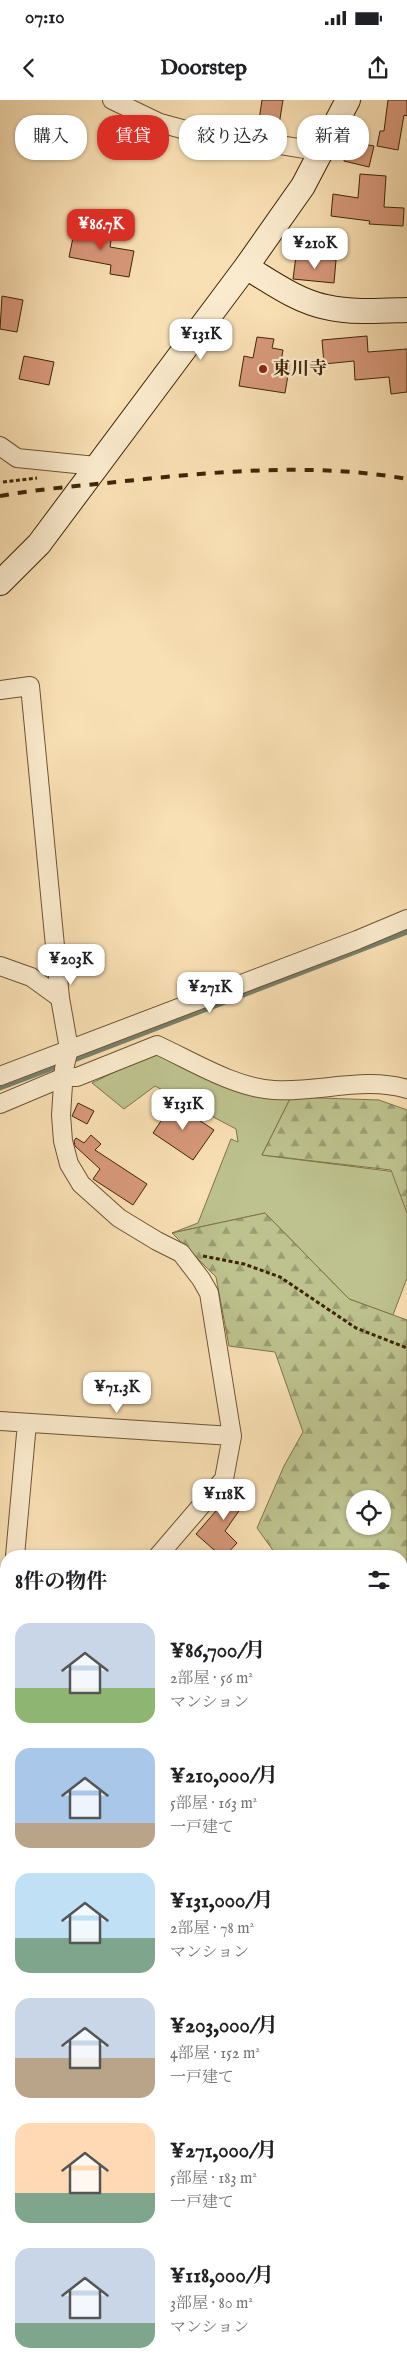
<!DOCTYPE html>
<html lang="ja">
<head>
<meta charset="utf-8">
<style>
	body { margin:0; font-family:"IM FELL English","Noto Serif JP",serif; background:#f6f6f6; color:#202124; height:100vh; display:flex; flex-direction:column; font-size:19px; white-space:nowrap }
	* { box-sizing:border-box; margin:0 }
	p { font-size:16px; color:#757577 }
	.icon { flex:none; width:28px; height:28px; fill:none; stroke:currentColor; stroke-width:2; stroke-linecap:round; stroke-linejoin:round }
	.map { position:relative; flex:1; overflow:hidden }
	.panel { position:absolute; left:0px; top:1450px; width:408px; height:821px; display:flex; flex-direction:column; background:#fff; border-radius:20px 20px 0 0; box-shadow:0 1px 4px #0004 }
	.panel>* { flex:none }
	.guide { position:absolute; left:15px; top:15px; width:378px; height:45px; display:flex; gap:10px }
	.fabs { position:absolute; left:346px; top:1390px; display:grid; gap:10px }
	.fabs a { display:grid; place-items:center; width:45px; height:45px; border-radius:50%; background:#fff; box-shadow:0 1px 4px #0004; font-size:25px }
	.price { position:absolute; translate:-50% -42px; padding:0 11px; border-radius:10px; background:#fff; color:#222; font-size:16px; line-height:32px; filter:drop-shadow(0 1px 2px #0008) }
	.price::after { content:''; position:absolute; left:50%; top:30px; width:15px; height:11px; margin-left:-8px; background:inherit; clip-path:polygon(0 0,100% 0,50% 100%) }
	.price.on { background:#d93025; color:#fff }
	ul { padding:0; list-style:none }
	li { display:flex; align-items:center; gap:15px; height:125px; padding:0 15px }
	li span { display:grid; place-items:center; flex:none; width:140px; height:100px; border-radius:15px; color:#555 }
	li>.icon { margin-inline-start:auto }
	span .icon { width:60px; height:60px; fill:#fffc; stroke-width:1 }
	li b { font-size:21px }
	h2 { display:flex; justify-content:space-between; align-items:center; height:60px; padding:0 15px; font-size:21px }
	.pill { padding:0 18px; border-radius:20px; background:#fff; box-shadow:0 1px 4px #0004; font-size:18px; line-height:45px }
	.pill.on { background:#d93025; color:#fff }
	.status { display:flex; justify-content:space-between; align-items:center; height:35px; padding:0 25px; background:#fff; direction:ltr }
	.status svg { height:14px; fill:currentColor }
	header { display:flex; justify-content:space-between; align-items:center; height:65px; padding:0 15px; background:#fff; font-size:22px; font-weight:700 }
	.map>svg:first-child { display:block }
	.green { fill:#bdc28e; stroke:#7e744a }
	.forest { fill:url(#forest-firs); stroke:#7e744a; fill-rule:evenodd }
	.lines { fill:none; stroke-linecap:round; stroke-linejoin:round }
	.stream { stroke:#78806c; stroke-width:5 }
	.building { fill:#d7987a; stroke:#3f2506 }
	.street-casing { stroke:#6e5432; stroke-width:20 }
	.secondary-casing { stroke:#3f2506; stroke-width:26 }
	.path { stroke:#3f2506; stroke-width:3; stroke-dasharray:4 2.5; stroke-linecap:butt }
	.street { stroke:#fbebce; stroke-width:18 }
	.secondary { stroke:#fbebce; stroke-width:24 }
	.rail { stroke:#3f2506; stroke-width:4; stroke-dasharray:9 9; stroke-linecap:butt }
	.poi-dot { fill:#8f2418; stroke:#fbebce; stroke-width:2 }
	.labels { text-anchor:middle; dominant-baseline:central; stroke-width:4.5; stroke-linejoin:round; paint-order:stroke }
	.poi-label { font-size:18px; font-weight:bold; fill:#3f2506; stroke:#fbebce; text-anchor:start }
</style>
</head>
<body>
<div class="status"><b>07:10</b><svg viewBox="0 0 49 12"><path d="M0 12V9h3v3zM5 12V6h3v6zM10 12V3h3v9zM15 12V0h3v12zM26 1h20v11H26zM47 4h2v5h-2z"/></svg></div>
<header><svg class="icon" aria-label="back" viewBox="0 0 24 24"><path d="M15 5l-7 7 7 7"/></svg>Doorstep<svg class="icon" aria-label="share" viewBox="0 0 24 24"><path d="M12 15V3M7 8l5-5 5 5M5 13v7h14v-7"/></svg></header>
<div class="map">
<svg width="407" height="2271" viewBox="0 0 407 2271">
	<defs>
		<pattern id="forest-firs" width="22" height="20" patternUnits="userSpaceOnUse" patternTransform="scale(1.25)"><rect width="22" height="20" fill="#bdc28e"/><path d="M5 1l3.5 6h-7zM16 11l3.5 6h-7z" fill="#9b9d72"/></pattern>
	</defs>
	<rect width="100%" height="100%" fill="#f9e0b4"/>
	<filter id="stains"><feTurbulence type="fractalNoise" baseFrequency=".004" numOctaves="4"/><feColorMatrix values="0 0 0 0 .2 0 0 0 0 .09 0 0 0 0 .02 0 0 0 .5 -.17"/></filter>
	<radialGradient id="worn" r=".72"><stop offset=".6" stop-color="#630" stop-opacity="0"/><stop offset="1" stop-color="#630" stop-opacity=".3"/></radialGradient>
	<path class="green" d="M159 950 291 997 262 1055 396 1072 407 1113V1178L393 1215 349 1199 265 1113 172 1133 198 1123 231 1039 238 1042 236 1029 155 986 124 1009 92 983Z"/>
	<path class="forest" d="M291 997 379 1000 407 1010V1113L391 1070 262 1055Z
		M265 1113 349 1199 407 1220V2271H206L208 2265H401V1636L407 1616 401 1612V1456H277L257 1428 284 1366 303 1332 275 1252 229 1246 216 1177 172 1133ZM355 1399H382V1426H355Z"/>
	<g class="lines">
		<path class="stream" d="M69 962 407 832
			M0 988 61 965"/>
	</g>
	<path class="building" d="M262 0H283L278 31 258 27Z
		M388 0H407V16L404 15 398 50 377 46 380 31H384Z
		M348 41 374 46 369 67 344 61Z
		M360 74 386 76 384 107 404 108 403 126 369 124 370 121 331 116 333 94 358 98Z
		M75 128 112 135 110 147 134 151 129 177 110 174 111 165 69 157Z
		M296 156 336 160 334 183 293 179Z
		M2 196 23 200 17 232 0 229Z
		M367 236 368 252 407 249V292L391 294 389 277 355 280 354 261 324 264 322 240Z
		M257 237 274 239 272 248 283 250 281 262 290 263 285 293 239 286 244 256 253 258Z
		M24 256 54 262 49 285 19 279Z
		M78 1003 94 1011 87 1024 72 1016Z
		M173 1003 214 1030 193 1060 153 1033Z
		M91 1035 101 1044 95 1050 147 1084 133 1105 93 1079 100 1069 75 1046 74 1041 76 1038 84 1043Z
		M234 1383 250 1395 225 1431 237 1443 225 1456H221L196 1434 216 1411 215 1410Z"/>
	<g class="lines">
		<g class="street-casing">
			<path id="street" d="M112 0 160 23 182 29 323 52
				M0 346 17 358 96 366
				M0 590 30 586 60 898
				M0 866 31 877 60 898 69 949 64 969 61 1015 63 1041 69 1064 81 1084 119 1118 157 1141 181 1153 201 1179 209 1193 232 1336 224 1379 158 1456
				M0 976 357 840 407 819
				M0 1004 64 977H77L157 945C192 961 235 988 274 990 318 993 364 976 407 989
				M0 1321 232 1336
				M15 1456 27 1323
				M0 1634 6 1561
				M0 1742H6
				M0 2167 6 2168
				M79 2271 82 2265"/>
		</g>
		<g class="secondary-casing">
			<path id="secondary" d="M246 167C271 182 297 201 326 207 352 213 380 211 407 210
				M0 483 39 444 246 167 303 86 348 0"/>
		</g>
		<path class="path" d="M3 382 37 378
			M203 1156 244 1164 280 1177 356 1228 407 1248"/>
		<use href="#street" class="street"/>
		<use href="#secondary" class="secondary"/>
		<path class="rail" d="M0 396C38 389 78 386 116 382 212 372 312 362 407 379"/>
	</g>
	<circle class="poi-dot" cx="263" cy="269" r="5"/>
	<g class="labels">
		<g class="poi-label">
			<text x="273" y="269">東川寺</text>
		</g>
	</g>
	<rect width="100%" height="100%" filter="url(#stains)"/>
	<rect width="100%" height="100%" fill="url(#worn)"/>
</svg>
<div class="fabs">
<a><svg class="icon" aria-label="locate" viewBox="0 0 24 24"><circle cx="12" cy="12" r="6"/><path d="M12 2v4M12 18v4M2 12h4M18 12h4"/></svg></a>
</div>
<b class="price on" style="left:101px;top:151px">¥86.7K</b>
<b class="price" style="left:315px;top:170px">¥210K</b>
<b class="price" style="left:201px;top:261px">¥131K</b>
<b class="price" style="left:71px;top:886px">¥203K</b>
<b class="price" style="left:210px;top:914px">¥271K</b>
<b class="price" style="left:183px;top:1031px">¥131K</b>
<b class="price" style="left:117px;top:1314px">¥71.3K</b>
<b class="price" style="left:224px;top:1421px">¥118K</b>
<div class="guide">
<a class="pill">購入</a>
<a class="pill on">賃貸</a>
<a class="pill">絞り込み</a>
<a class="pill">新着</a>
</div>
<section class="panel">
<h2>8件の物件<svg class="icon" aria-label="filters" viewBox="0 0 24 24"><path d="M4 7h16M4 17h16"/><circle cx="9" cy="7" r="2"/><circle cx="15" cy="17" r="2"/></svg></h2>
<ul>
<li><span style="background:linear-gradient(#c9d6e8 65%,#8fb573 0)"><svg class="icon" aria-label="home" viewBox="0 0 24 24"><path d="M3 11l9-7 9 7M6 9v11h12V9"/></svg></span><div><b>¥86,700/月</b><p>2部屋 · 56 m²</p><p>マンション</p></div></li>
<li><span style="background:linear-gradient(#a9c7e8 75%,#b9a48a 0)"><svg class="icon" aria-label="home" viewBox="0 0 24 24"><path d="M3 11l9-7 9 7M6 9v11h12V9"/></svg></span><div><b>¥210,000/月</b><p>5部屋 · 163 m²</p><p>一戸建て</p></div></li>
<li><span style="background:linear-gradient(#bfe0f5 65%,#7fa58c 0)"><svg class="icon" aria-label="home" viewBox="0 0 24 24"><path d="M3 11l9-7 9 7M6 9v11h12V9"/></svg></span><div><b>¥131,000/月</b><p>2部屋 · 78 m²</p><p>マンション</p></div></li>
<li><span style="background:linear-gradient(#c9d6e8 60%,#b9a48a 0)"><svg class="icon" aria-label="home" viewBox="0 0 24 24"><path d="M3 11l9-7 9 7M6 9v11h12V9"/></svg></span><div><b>¥203,000/月</b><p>4部屋 · 152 m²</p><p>一戸建て</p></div></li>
<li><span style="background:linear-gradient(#ffd9b3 70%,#7fa58c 0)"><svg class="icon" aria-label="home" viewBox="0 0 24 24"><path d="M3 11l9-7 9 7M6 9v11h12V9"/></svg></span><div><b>¥271,000/月</b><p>5部屋 · 183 m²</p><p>一戸建て</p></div></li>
<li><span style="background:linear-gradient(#c9d6e8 75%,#7fa58c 0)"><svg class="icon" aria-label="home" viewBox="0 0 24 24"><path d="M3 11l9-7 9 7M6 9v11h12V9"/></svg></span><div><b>¥118,000/月</b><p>3部屋 · 80 m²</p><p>マンション</p></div></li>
</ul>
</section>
</div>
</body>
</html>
